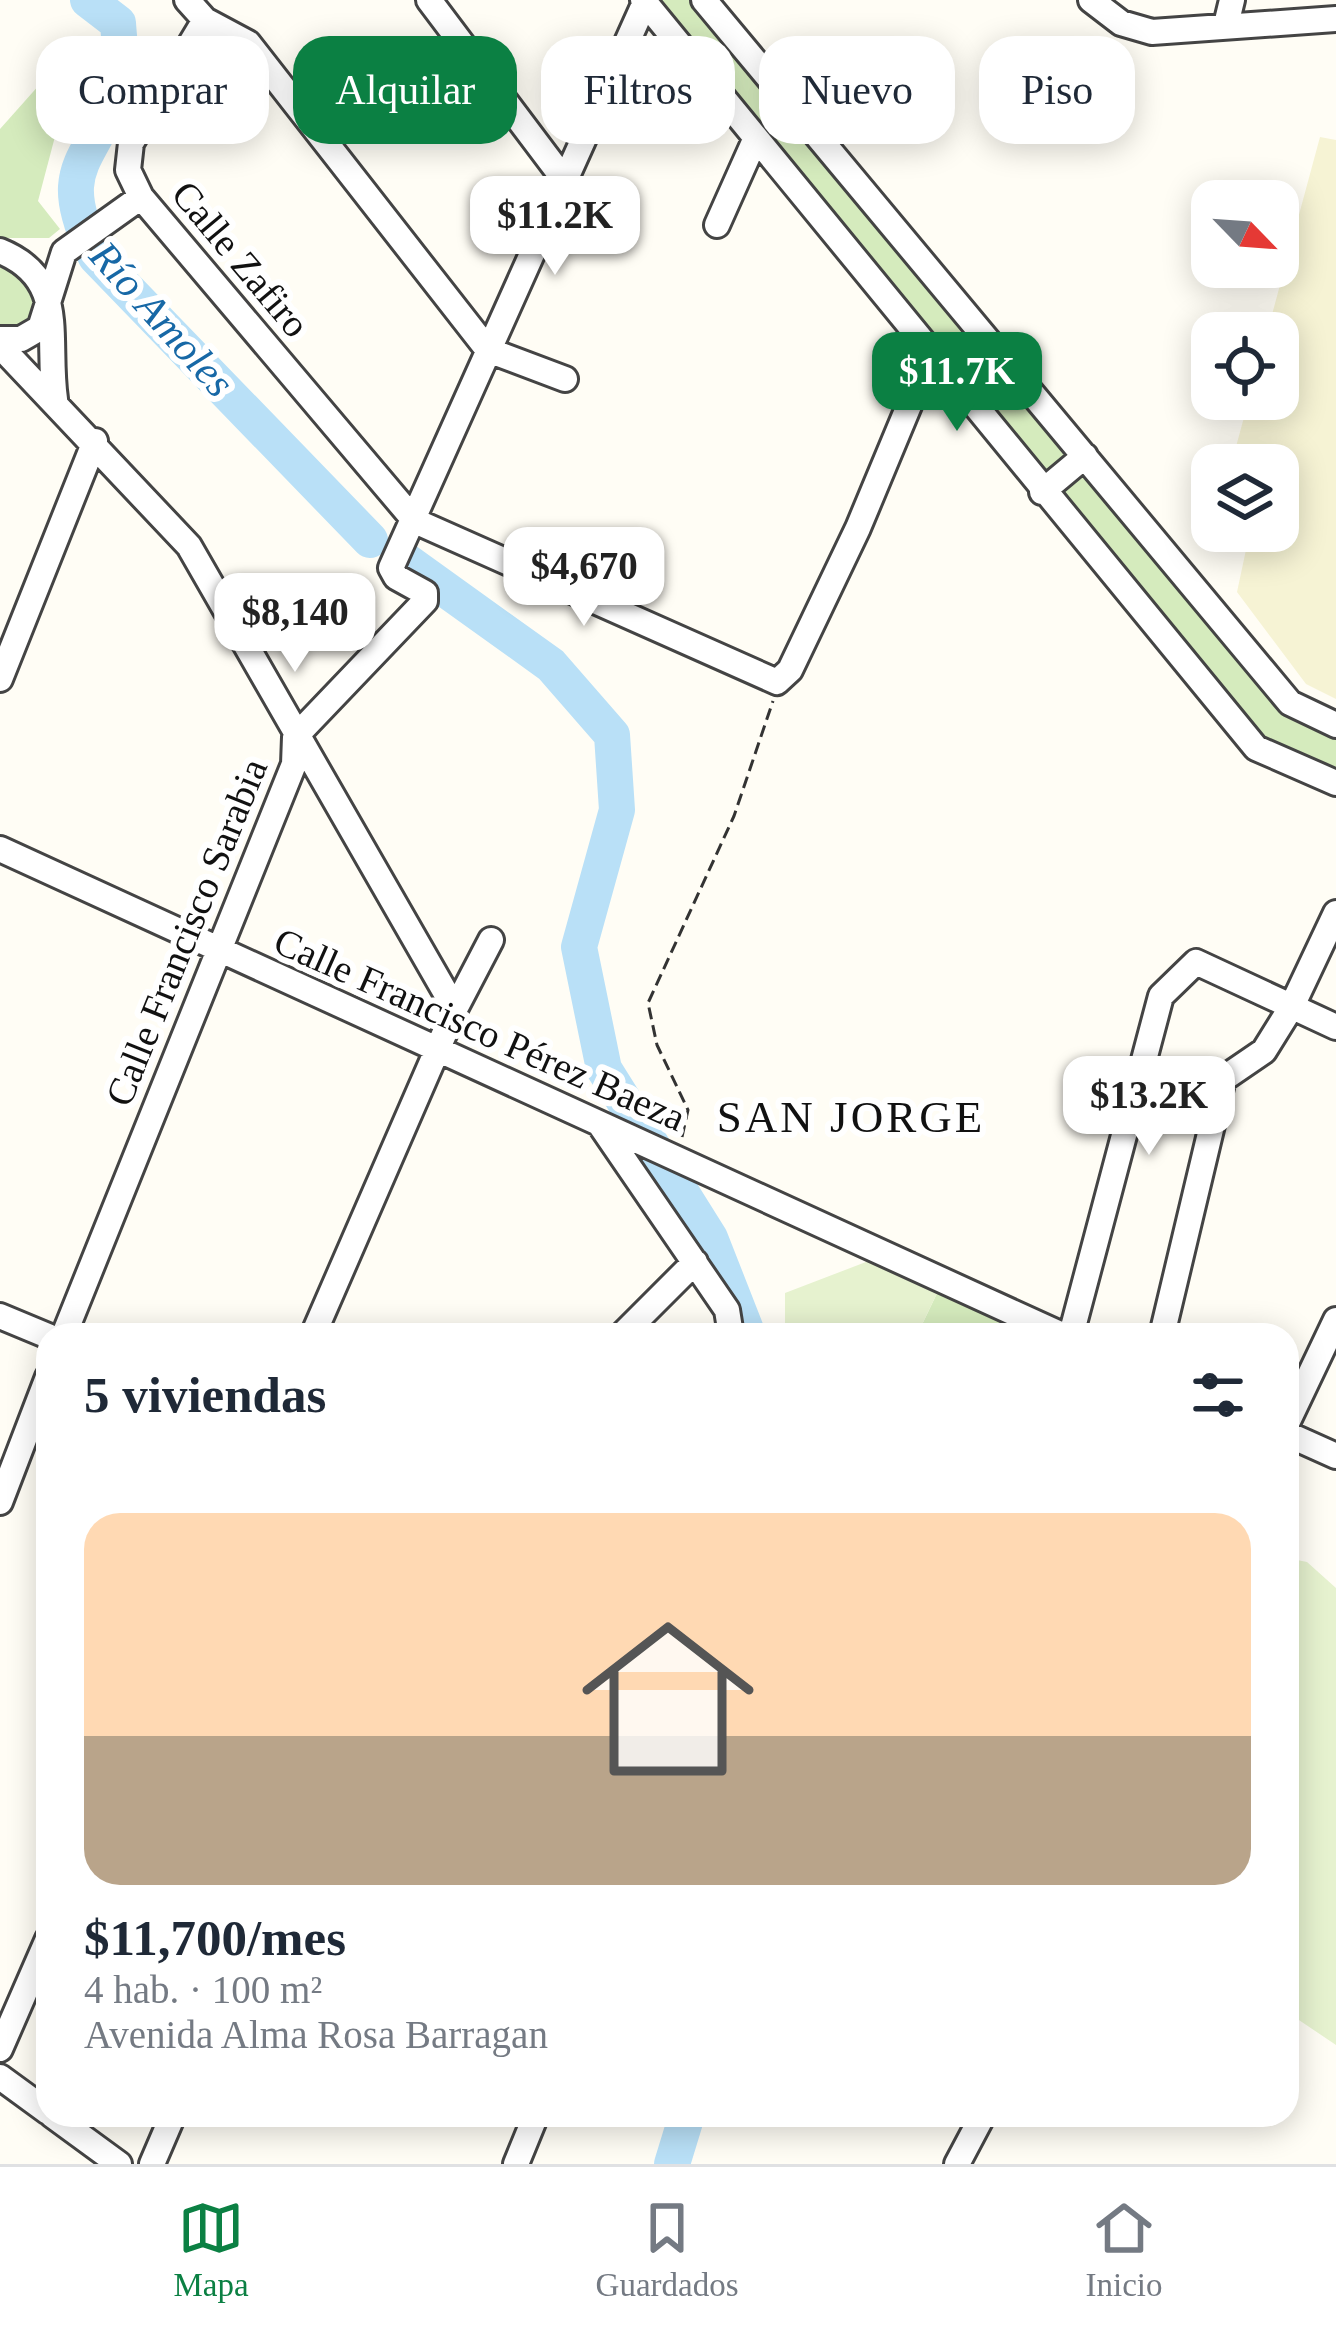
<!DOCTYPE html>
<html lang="es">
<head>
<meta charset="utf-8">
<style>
	body { margin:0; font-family:"Times New Roman",serif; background:#f2f2f3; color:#1f2937; height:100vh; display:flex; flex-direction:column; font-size:45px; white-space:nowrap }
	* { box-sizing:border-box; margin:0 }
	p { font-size:39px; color:#747a83 }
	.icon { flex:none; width:66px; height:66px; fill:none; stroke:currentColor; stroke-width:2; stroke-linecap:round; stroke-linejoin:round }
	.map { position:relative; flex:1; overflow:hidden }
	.drawer { position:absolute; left:36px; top:1323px; width:1263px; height:804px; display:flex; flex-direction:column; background:#fff; border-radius:36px; box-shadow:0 6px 30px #0003 }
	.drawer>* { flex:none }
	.top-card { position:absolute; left:36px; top:36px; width:1266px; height:108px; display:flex; gap:24px }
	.needle { width:78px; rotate:115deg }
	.fabs { position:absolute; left:1191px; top:180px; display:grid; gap:24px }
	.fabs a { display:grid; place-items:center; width:108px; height:108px; border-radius:24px; background:#fff; box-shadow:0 6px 30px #0003; font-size:60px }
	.price { position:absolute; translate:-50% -102px; padding:0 27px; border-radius:24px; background:#fff; color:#222; font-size:39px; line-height:78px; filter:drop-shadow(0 3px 6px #0008) }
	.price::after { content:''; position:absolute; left:50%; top:72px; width:36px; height:27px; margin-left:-18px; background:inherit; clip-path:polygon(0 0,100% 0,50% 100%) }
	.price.on { background:#0b8043; color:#fff }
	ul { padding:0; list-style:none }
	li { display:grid; align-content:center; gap:24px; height:636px; padding:0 48px }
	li+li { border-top:3px solid #e0e1e3 }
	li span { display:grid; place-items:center; height:372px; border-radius:36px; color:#555 }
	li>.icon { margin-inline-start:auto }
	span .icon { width:216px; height:216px; fill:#fffc; stroke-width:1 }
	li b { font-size:51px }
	h2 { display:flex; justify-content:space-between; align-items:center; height:144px; padding:0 48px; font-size:51px }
	.chip { padding:0 42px; border-radius:36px; background:#fff; box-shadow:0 6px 30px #0003; font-size:42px; line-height:108px }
	.chip.on { background:#0b8043; color:#fff }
	.tab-bar { display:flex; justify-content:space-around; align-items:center; height:168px; border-top:3px solid #e0e1e3; background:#fff; font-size:33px; color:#747a83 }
	.tab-bar a { display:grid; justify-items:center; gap:6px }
	.tab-bar .on { color:#0b8043 }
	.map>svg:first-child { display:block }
	.farmland { fill:#f6f3d4 }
	.green { fill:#d5ebbd }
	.pitch { fill:#e6f2cf }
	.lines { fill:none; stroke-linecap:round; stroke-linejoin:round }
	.river { stroke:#b9e0f7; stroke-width:36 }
	.minor-casing { stroke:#444; stroke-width:30 }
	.path { stroke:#333; stroke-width:3; stroke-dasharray:12 6; stroke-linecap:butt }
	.minor { stroke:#fff; stroke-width:24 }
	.labels { text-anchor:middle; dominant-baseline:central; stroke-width:12; stroke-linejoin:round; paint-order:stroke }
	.street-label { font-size:39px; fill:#111; stroke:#fff }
	.water-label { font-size:42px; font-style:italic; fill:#1768a6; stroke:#fff }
	.quarter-label { font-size:45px; letter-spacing:3px; fill:#111; stroke:#fff }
</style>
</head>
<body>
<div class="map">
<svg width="1336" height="2164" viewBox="0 0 1336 2164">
	<rect width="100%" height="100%" fill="#fffdf5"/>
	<path class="farmland" d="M1320 137 1336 140V699L1306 684 1237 592 1250 531H1278V465H1231L1249 399H1278V333H1267Z"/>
	<path class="green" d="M635 0H704L1290 703 1336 725V782L1258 747Z
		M81 38 38 201 60 229 49 238H0V129Z
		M0 265H8L41 290 33 324 0 335Z
		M940 1287 1045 1335H917Z"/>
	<path class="pitch" d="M879 1257 940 1287 917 1335H785V1293Z
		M1287 1558 1307 1562 1336 1588V2045L1287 2012Z"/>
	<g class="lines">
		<path class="river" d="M88 0 118 23C119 41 123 64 119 81 96 163 49 162 96 257L370 540
			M406 561 551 665 612 735 617 810 579 947 604 1069 710 1238 748 1335
			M672 2164 687 2115"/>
		<g class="minor-casing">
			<path id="minor" d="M187 0 205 20 248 43 488 350 565 379
				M429 0 566 182
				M643 0 1256 748 1336 783
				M704 0 1290 703 1336 725
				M1091 0 1121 23 1152 32 1336 19
				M205 20 131 143 128 170 141 197 415 521 777 682 790 670 858 528 918 384 946 372
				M1226 25 1232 0
				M717 225 755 140
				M0 251C69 279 46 337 55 399
				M0 339H21L40 328 64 252 141 197
				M0 346 189 546 455 1009
				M1042 492 1085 456
				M0 679 95 441
				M0 849 1062 1335
				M601 1126 727 1310 731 1335
				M0 1316 48 1336
				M64 1335 294 764 295 737 425 601V593L396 577 391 568 646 0
				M313 1335 455 1009 491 940
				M622 1335 695 1262
				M1071 1335 1161 996 1196 962 1336 1027
				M1162 1335 1223 1079 1264 1051 1292 1006 1336 913
				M1287 1423 1336 1320
				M1287 1434 1336 1456
				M0 1502 48 1377
				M0 2049 48 1939
				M0 2077 48 2112
				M52 2115 119 2164
				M152 2164 173 2115
				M516 2164 536 2115
				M957 2164 983 2115"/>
		</g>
		<path class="path" d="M682 1137 688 1110 657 1045 648 1003 734 816 773 701"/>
		<use href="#minor" class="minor"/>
	</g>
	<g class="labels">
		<g class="street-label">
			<text transform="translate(241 259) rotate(50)">Calle Zafiro</text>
			<text transform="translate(186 932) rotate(-68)">Calle Francisco Sarabia</text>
			<text transform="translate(480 1029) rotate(24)">Calle Francisco Pérez Baeza</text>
		</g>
		<g class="water-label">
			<text transform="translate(162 319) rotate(48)">Río Amoles</text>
		</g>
		<g class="quarter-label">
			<text x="851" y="1117">SAN JORGE</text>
		</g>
	</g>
</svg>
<div class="fabs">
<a><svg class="needle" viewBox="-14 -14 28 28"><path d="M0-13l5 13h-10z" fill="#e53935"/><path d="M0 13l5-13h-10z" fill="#747a83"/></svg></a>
<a><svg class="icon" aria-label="locate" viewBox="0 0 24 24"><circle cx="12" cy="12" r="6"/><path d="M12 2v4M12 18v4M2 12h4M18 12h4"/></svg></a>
<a><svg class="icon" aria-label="layers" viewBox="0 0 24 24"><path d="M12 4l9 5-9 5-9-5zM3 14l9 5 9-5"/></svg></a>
</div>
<b class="price" style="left:555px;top:278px">$11.2K</b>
<b class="price on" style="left:957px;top:434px">$11.7K</b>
<b class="price" style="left:584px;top:629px">$4,670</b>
<b class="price" style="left:295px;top:675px">$8,140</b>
<b class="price" style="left:1149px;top:1158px">$13.2K</b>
<div class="top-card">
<a class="chip">Comprar</a>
<a class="chip on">Alquilar</a>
<a class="chip">Filtros</a>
<a class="chip">Nuevo</a>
<a class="chip">Piso</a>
</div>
<section class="drawer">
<h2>5 viviendas<svg class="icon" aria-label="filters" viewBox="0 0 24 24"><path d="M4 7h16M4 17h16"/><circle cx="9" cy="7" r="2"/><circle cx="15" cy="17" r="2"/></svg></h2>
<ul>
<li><span style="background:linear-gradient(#ffd9b3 60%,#b9a48a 0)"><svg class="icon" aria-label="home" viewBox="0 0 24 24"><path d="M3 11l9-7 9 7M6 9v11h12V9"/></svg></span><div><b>$11,700/mes</b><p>4 hab. · 100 m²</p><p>Avenida Alma Rosa Barragan</p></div></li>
</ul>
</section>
</div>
<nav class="tab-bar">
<a class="on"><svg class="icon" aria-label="map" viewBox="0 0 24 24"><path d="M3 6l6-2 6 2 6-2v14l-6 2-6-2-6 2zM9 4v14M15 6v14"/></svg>Mapa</a>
<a><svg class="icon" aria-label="saved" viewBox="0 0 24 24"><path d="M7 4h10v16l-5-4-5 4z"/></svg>Guardados</a>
<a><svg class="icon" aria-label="home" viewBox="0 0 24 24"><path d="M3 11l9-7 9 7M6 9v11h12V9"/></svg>Inicio</a>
</nav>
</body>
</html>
